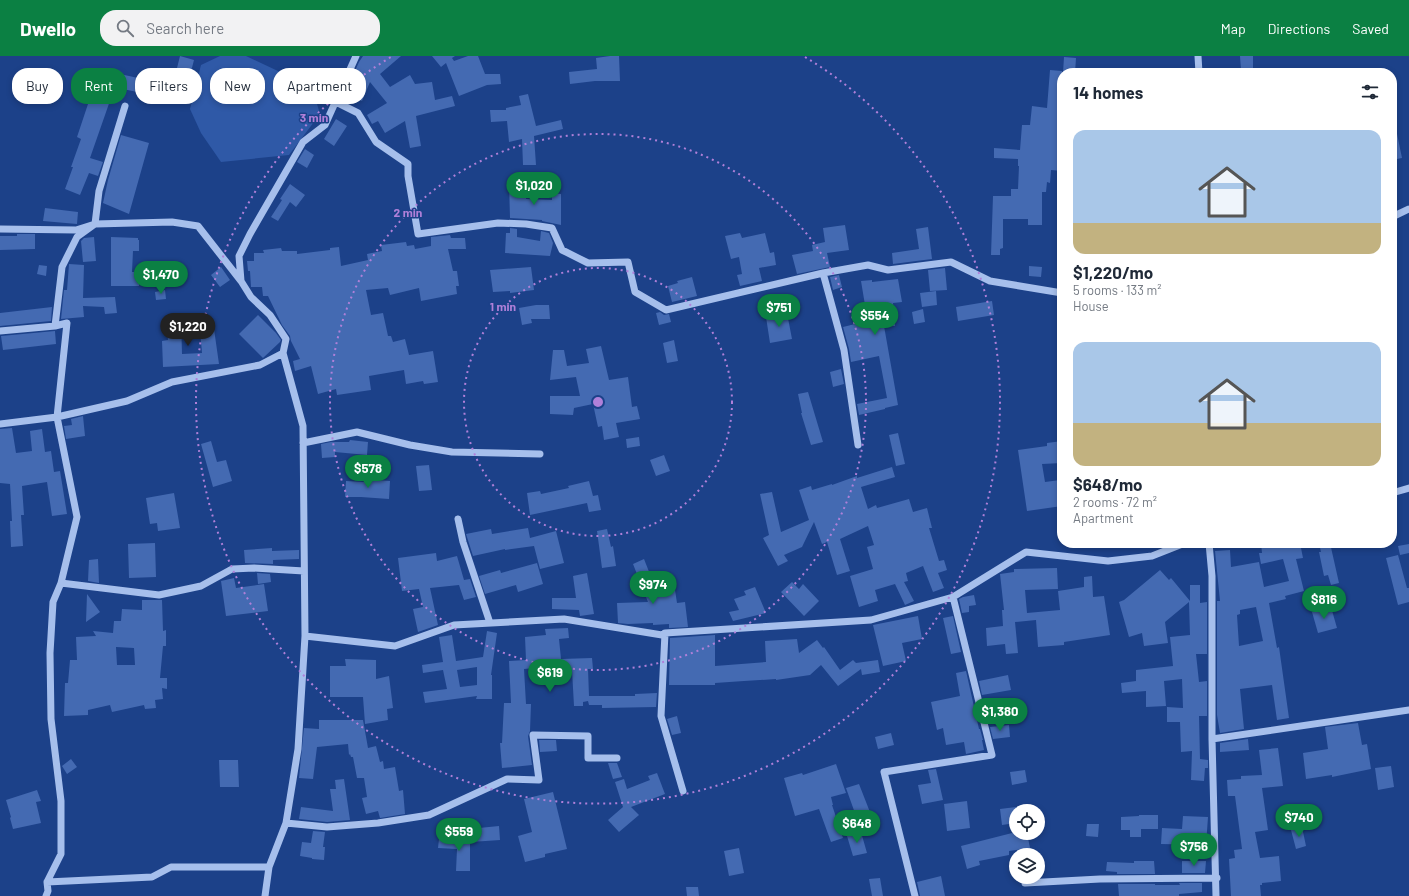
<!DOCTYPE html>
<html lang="en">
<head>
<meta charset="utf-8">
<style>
	body { margin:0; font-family:Barlow,sans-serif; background:#f2f2f3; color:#1f2937; height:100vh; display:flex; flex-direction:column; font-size:15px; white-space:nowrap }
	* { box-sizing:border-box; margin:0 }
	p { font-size:13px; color:#747a83 }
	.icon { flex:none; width:22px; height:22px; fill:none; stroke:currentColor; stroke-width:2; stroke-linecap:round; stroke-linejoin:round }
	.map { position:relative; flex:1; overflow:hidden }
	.drawer { position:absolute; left:1057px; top:12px; width:340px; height:480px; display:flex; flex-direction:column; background:#fff; border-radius:16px; box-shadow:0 2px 6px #0003 }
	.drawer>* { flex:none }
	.guide { position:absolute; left:12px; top:12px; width:380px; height:36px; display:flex; gap:8px }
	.tools { position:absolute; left:1009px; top:748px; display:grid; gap:8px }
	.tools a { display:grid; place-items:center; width:36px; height:36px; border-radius:50%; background:#fff; box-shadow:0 2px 6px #0003; font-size:20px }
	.price { position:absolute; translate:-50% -34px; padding:0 9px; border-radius:14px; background:#0b8043; color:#fff; font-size:13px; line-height:26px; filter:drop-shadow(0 1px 2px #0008) }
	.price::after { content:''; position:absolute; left:50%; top:24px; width:12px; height:9px; margin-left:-6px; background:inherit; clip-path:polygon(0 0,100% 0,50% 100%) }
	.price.current { background:#222; color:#fff }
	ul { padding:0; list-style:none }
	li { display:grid; align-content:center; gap:8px; height:212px; padding:0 16px }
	li span { display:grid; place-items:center; height:124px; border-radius:12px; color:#555 }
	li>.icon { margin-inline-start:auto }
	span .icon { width:72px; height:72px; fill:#fffc; stroke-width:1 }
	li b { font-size:17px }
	h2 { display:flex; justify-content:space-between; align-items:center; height:48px; padding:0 16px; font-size:17px }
	.tag { padding:0 14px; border-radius:16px; background:#fff; box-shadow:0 2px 6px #0003; font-size:14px; line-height:36px }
	.tag.current { background:#0b8043; color:#fff }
	header { display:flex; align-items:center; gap:24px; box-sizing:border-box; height:56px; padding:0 20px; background:#0b8043; color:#fff }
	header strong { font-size:19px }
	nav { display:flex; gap:22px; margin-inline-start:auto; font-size:14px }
	.search { width:280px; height:36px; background:#f2f2f3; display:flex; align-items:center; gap:10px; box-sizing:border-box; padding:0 14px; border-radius:16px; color:#747a83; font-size:15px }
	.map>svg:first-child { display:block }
	.green { fill:#2f59a7 }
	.building { fill:#446ab2; fill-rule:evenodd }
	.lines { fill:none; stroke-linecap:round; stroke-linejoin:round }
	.minor { stroke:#a6bfec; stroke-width:7 }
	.ring { fill:none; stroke:#b080d9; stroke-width:2; stroke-dasharray:2 4 }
	.centre { fill:#b080d9; stroke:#1c4189; stroke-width:2 }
	.ring-label { font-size:12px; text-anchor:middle; font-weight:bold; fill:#b080d9; stroke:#1c4189; stroke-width:3; stroke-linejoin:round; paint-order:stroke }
</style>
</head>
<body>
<header>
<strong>Dwello</strong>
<div class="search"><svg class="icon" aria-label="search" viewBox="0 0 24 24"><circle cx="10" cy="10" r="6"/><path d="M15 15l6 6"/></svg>Search here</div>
<nav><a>Map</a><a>Directions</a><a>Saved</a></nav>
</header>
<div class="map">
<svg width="1409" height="840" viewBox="0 0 1409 840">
	<rect width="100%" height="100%" fill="#1c4189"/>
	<path class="green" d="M220 0H246L312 31 320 58 289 99 221 106 201 77 190 53 201 9Z"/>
	<path class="building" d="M180 0 194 4 184 43 163 38 162 41 142 35V37L118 32 120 18 147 24 148 17 174 24Z
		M363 0H401L380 18 390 31 410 19 415 28 432 26 435 44 452 40 455 50 416 60 421 90 410 92 405 65 385 77 378 65 372 68 367 59 387 47 370 26 362 45 345 37 359 6Z
		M432 0H455L452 2 454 5 468 0H478L485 18H500L501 28 487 29 459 40 446 7 441 11Z
		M610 0H619L620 25H595L570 28 569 16 597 13 596 2Z
		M1240 0H1253V14H1241Z
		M1064 1 1076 2 1075 17H1063Z
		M1050 14 1062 15 1061 89H1062V115L1051 114 1050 127 1047 126 1046 136H1042V169H1028V163H1003V192L1000 193V199H991L993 140H1011V133H1018L1019 110H1018V103L994 102V92L1020 94 1022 69H1030L1032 50 1047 52Z
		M93 33 112 39 90 102 103 106 98 120 89 117 80 139 65 133 73 111H71L81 83 77 81Z
		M528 38 536 70 561 64 563 73 534 80 536 109H523L522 83 509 86 507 65 491 66 490 54H506V52L521 49 519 40Z
		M336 63 347 70 334 90 324 83Z
		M1392 73H1396L1402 102 1392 104Z
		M121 79 149 87 129 158 103 147 108 124Z
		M305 93 314 99 307 112 297 106Z
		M526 126V143L552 144V137L561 138V169L542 165V164L510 162 509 127Z
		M290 128 305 139 296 151 290 146 278 165 271 161 282 144 280 143Z
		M45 152 78 156 77 168 43 165Z
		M845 169 849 194 827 197 830 211 797 218 792 199 813 195 812 189 825 186 823 172Z
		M928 171 932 203 893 208 892 197 919 193 916 173Z
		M510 172 517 173V181L540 185 541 175 549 177 553 187 550 200 505 197 506 177H510Z
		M740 177 742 182 765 177 770 197 774 196 776 209 759 212 762 225 740 230 737 219 742 218 739 201 731 203 725 180Z
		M17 178H35V193L0 194V180H17Z
		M450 179 451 182H465L466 193H448L453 215H457L459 230H456L457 238 421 245 419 232 390 239 388 232 366 234 371 259 383 257 388 280H391L393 286 405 283 409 299 433 295 438 326 424 328 423 325 406 328 404 314 369 320 371 334 337 339 336 333 318 338 311 310 295 315 293 305 300 303 291 285 290 280 282 269 268 240H263L262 231H251L250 215H248L247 205H254V197H264L263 194 281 192 282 195H297V198L330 194V192L339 191 341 210 368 204 367 198 382 195 381 189 406 186 407 190 414 189 415 193 431 190V181Z
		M94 181 96 205 83 206 81 185 84 182Z
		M111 181 138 182V184H139V195H133L132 216H139V230H111Z
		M69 208 84 209 83 242 115 241 117 257 105 258 104 251 83 250 84 261 61 263 64 234H67Z
		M39 209 47 210 46 220 37 218Z
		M1029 210 1042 211 1041 221 1029 220Z
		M221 211 230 224 220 231 211 219Z
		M531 211 534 234 510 237V235L493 236 490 214Z
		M945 212 947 234 930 235 928 214Z
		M839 219 842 231 833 234 830 221Z
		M692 221 697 240 672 246 668 230 678 227 677 225Z
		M898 223 902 246 893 247 895 270H884L898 349 885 352V353L859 359 857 348 887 342 879 300 851 306 849 293 843 271 855 268 852 258 866 255 861 225 872 224V226Z
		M165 234 166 243 156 244 155 236Z
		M936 235 937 249 922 251 920 237Z
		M992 245 994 259 958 265 956 251Z
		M536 249H549L550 263H531L532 267 522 269 519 252Z
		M52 251 51 265 0 270V257Z
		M923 253 925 266 914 268 912 256Z
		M660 256 664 259 669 258 671 266 659 269 656 257Z
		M787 257 792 283 770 287 766 261Z
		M258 259 276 277 281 284 280 286 263 302 239 278Z
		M181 261 182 298 202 297 200 274 214 273 219 308 163 311 162 285 168 284 166 262Z
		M55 275 56 288 3 294 1 280Z
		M674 284 678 305 667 307 663 287Z
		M601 290 609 324 628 321 632 351 637 350 640 363 616 367 619 381 604 384 602 370 598 371 593 348 574 352 573 359 550 358V340H580L576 321 550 324 553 294H564L567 310 589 307 586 293Z
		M841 313 844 328 833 331 830 316Z
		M808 336 823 386 811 389 801 357H802L798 338Z
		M83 360 85 380 66 383 64 370 72 369 71 363Z
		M12 372 16 397 32 395 30 375 42 373 45 396 51 395 54 416 60 415 67 458 52 460 47 426 22 430 24 459H21L23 490 11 491 10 465H12L10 428 0 427V373Z
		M898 377 905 408 896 410 889 379Z
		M639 381 640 390 627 392 626 383Z
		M350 384 368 386 367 399 335 396V401L322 402 321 388 331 386H349Z
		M211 385 217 406 226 404 232 425 213 431 201 388Z
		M1062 385V407L1042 408 1045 426 1060 424 1062 450 1027 455 1018 394 1047 390V387Z
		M664 399 670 415 656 420 650 404Z
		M429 409 432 434 419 435 416 410Z
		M892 411 895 421 861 431 868 453 876 449 877 452 909 443 913 456 927 452 932 472H929L939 505 944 504 947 514 938 517 944 532 933 536 923 510 906 517 908 525 904 526 914 545 905 549 895 528 875 534 878 545 859 551 850 520 873 513 867 491 874 489 868 470 840 483 850 515 837 519 827 486 822 488 814 466 802 491 784 499 788 505 778 510 763 482 769 479 760 438 772 436 781 476 809 464 799 434 811 430 812 434 832 428V429L857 420V422Z
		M365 423 390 425 389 443 361 441H345L346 425 365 426Z
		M589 425 593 440 598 439 601 454 589 456 587 447 530 459 527 437 540 435 541 438 569 432 568 430Z
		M174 437 180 472 158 475 157 467 150 468 146 442Z
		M528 472 530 482 556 475 564 507 540 513 534 490 505 494V493L473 500 466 478 491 473 492 478Z
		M607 473 611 491 613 490 616 510 602 512 597 475Z
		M155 487 156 521 129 522 128 488Z
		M1261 487H1300L1303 502 1296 503 1304 535 1285 540 1286 543 1269 547 1277 592 1279 591 1289 662 1277 664 1272 629 1240 633 1244 673 1220 677 1217 659V545H1220L1215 495 1230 494 1231 511 1259 506 1264 531 1289 525 1283 503 1261 508 1259 497H1262ZM1256 551 1263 585 1239 590 1237 559 1240 558V554Z
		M1319 487H1330L1339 527 1331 529 1328 519 1324 520 1319 496H1321Z
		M1409 488V497L1400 499 1398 490Z
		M272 492V495L299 494V503L273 504V508L245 507 244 494Z
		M436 497 437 505 457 500 464 524 470 523 476 541 464 544 459 529 430 532 438 569 418 576 413 553 423 551 419 533 402 535 398 502Z
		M1398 499 1407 532H1409V546L1398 549 1386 502Z
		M98 503 99 527 88 525 89 504Z
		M644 503 657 536 675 534 677 547 685 546 688 571 669 572V568L653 569V567L628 568 618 567 617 547 648 546 633 508Z
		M537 507 543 528 518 536 516 529 485 538 479 520 500 514 501 517Z
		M1057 512 1058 533 1025 534 1027 557 1060 554 1058 535 1084 531V521L1092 520 1093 541 1104 540 1110 579 1064 586V589L1038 591 1036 564 1015 566 1018 597 1006 598 1005 588 987 590 986 572 1003 570 1002 554H1004L1000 518 1014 516V513Z
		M1160 514 1169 524 1171 522 1190 545V529H1200V547L1207 546V598H1196L1199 626 1207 625V660H1199L1200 703 1208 704V712H1205L1204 725 1191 724 1192 695 1181 696 1180 666H1167V651L1183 652 1182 623 1164 625 1166 650 1146 651V635L1122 637 1121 627 1136 625V614L1173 610 1170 581 1190 579 1189 546 1165 566 1168 587 1144 590 1142 577 1129 581 1119 546 1124 544Z
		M257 517 270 518 271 526 258 528Z
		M587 517 594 558 580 560 579 554 552 553V542H576L573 520Z
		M234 522 236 532 264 528 268 555 226 560 221 525Z
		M792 526 799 533 803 528 819 545 804 560 781 536Z
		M755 531 766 557 733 565 729 556 739 554 734 543 746 539 744 535Z
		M87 538 100 556 86 566Z
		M974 539 976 549 969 550V556L962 557 959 543 963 541Z
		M142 544H162L163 575 166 574V590H163L160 622H167V633L162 632 163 643 155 644 156 652 145 653 144 649 112 656 110 649 88 654V659L64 660 65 627H68L70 604H77L76 581 96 580 93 575 113 577 114 565H121L122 553 142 554ZM116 591 134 592 135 609H117Z
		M1331 551 1337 572 1318 577 1312 556Z
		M918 560 922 583 902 587 906 605 883 610 873 569Z
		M953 560 961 596 951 598 943 562Z
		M568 572 569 582 559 583 561 603 592 602 593 613H588L589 640H635V638L657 637 656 651 602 652V649H589L588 645 583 646V650H574L572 614 547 615V611L524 613 526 648H531L530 675 528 680 532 709 502 712 500 687H502L504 647H511L509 605 526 604 525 581 546 579 545 573Z
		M487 575 497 577 491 619H492V643H476L477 640 425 647 423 636 447 633 443 614 423 617 422 609 443 606 439 581 452 579 456 605 483 601ZM477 611V629L460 631 457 614Z
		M715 579V610L766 606 765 585 797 583 799 597 817 584 823 592 824 591 840 614 853 604 856 607 878 604 880 616 862 619 861 613 838 630 821 609 810 619 776 624V623L744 625 715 627V629H669L670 582Z
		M345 603 376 604V623L389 620 393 652 387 653 388 664 365 668 363 641H330V610H346Z
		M966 615 979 673H980L983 684H982L984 694 966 698 964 686 946 689 943 672 937 674 931 646 960 640 956 617Z
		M1008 619 1011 634 982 639 979 625Z
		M677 660 681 677 672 679 667 663Z
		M319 664H363L368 692 376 690 380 706 383 705 384 713 395 711 399 735 403 734 405 758 380 762 378 755 366 758 362 742 367 741 364 722H357L353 701H351L350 698 349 699 348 688 317 691 313 723 299 722 304 672 319 673Z
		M1358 667 1362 689 1367 688 1371 713 1332 721V719L1306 723 1303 697 1328 693 1325 671Z
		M1009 669 1010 681 993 683 990 671Z
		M891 677 894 689 878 693 875 681Z
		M1248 683 1249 694 1220 696V687Z
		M539 684H556L557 695 540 696Z
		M1278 692 1283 730 1262 732 1268 774 1255 776 1260 802 1279 800 1281 825 1262 827V829H1260L1261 840H1231L1229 803 1235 802 1234 794 1242 793 1235 740H1228L1227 724 1241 723V720L1262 719 1259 694Z
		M71 703 77 711 67 718 62 710Z
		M219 704H238L239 731H220Z
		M608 707H617L622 721 613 723Z
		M836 708 846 737 831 741 833 749H832L843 782 831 786 819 753 795 760 784 722 802 717 803 719Z
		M1391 710 1394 731 1378 734 1375 712Z
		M936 713 943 744 922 748 918 729 931 727 928 714Z
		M1025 714 1027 726 1012 729 1010 716Z
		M657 717 665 738 631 751 639 759 619 776 608 764 623 751 615 726 624 723 627 733 650 724 648 720Z
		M344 723 350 764 327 766 299 763 301 751 333 755 330 733H336L335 724Z
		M859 728 875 769 861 774 846 732Z
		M37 734 41 745 36 746 41 767 13 773 10 762 11 761 6 744Z
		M553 736 567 793 545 798V801L525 806 518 780 532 776 524 743Z
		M967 745 970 772 947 775 944 748Z
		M1016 751V767L1002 769 1000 753Z
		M1139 759H1158V773H1141V781H1130V774H1121V761L1139 760Z
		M1183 760 1208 761 1206 789 1161 788 1162 772 1182 773Z
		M470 766H478L479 772 499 770 500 784 471 786Z
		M1087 768H1099L1098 781 1086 780Z
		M1302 771 1306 790 1296 793 1291 774Z
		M313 775 325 776 323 791H325L324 804 312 803V802L300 800 302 786 311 787Z
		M861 776 867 797 853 800 847 780Z
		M1016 776V777H1027L1030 792 1009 795V799L979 805 980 809 967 813 961 790Z
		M439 783 470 784V815H456L457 793 438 792Z
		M739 792 744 817 729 820 724 795Z
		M1134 805H1154L1155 818H1117V816L1106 815 1107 806 1134 807Z
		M1182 805H1206L1205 817H1182Z
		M941 820 945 840H920L917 826Z
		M880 822 883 840H872L869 823Z
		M1179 827H1202V836L1179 838V840H1119L1118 828H1155V829H1180Z
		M686 831H698L699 840H687Z"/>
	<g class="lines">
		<path class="minor" d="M1198 0 1199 17
			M336 46 358 57 376 86 408 108V120L418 178 498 167 526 168 552 172 562 194 588 207 628 206 635 236 666 254 823 217 868 209 888 214 951 206 990 225 1062 237
			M1392 161 1409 153
			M0 173 76 174 95 168 172 166 198 170 241 225
			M823 217 844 294 858 389
			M55 270 62 211 77 181 95 168 99 135 125 50
			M0 275 55 270 67 267 57 361 77 461 61 527 53 546 50 597 51 663 61 745V798L47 826 48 835 46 840
			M0 368 57 361 127 345 172 326 260 309 283 297
			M303 387 357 376 410 389 452 396 540 398
			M1392 437 1409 432
			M458 463 463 486 490 567
			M1209 487 1212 520V683L1216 840
			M61 527 159 539 201 530 232 513 254 512 304 515
			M665 577 661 660 683 735
			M305 580 395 590 454 569 564 563 662 579 665 577 871 564 953 541 1026 496 1108 505 1152 500 1185 487
			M1212 683 1409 654
			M286 767 327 771 378 767 429 759 507 723 539 724 533 679 588 680V702H617
			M47 826 152 821 171 811H269
			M1025 827 1100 823 1217 822
			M265 840 269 811 286 767 298 693 305 580 303 370 283 297 286 283 270 259 251 241 241 225 239 200 250 178 303 86 325 69 356 0
			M915 840 884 716 992 699 953 541"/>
	</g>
	<g class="ring">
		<circle cx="598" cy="346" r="134"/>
		<circle cx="598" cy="346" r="268"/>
		<path d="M805 1A402 402 0 1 1 391 1"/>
	</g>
	<circle cx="598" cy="346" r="6" class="centre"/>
	<g class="ring-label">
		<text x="314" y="66">3 min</text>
		<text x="408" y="161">2 min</text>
		<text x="503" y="255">1 min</text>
	</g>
</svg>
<div class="tools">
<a><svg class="icon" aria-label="locate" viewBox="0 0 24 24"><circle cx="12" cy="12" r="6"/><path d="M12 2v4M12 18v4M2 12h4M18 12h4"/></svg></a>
<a><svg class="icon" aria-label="layers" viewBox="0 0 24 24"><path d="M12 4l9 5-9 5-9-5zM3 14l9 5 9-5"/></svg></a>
</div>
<b class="price" style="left:534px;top:150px">$1,020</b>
<b class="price" style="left:161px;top:239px">$1,470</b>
<b class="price" style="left:779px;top:272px">$751</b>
<b class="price" style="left:875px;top:280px">$554</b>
<b class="price current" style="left:188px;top:291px">$1,220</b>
<b class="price" style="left:368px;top:433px">$578</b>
<b class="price" style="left:653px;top:549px">$974</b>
<b class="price" style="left:1324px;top:564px">$816</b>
<b class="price" style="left:550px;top:637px">$619</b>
<b class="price" style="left:1000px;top:676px">$1,380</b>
<b class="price" style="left:1299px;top:782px">$740</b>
<b class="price" style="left:857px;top:788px">$648</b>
<b class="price" style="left:459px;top:796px">$559</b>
<b class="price" style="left:1194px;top:811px">$756</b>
<div class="guide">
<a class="tag">Buy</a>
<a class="tag current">Rent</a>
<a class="tag">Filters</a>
<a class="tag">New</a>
<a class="tag">Apartment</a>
</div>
<section class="drawer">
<h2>14 homes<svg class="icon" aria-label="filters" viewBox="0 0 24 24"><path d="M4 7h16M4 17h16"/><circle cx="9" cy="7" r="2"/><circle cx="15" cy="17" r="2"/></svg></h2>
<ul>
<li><span style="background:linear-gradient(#a9c7e8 75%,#c2b280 0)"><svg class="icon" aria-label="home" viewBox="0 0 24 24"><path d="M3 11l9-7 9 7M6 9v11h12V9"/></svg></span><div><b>$1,220/mo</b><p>5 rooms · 133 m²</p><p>House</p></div></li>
<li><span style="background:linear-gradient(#a9c7e8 65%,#c2b280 0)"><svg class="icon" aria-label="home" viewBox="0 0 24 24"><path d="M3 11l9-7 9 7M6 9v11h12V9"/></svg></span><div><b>$648/mo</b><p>2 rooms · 72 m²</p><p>Apartment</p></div></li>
</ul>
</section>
</div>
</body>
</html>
